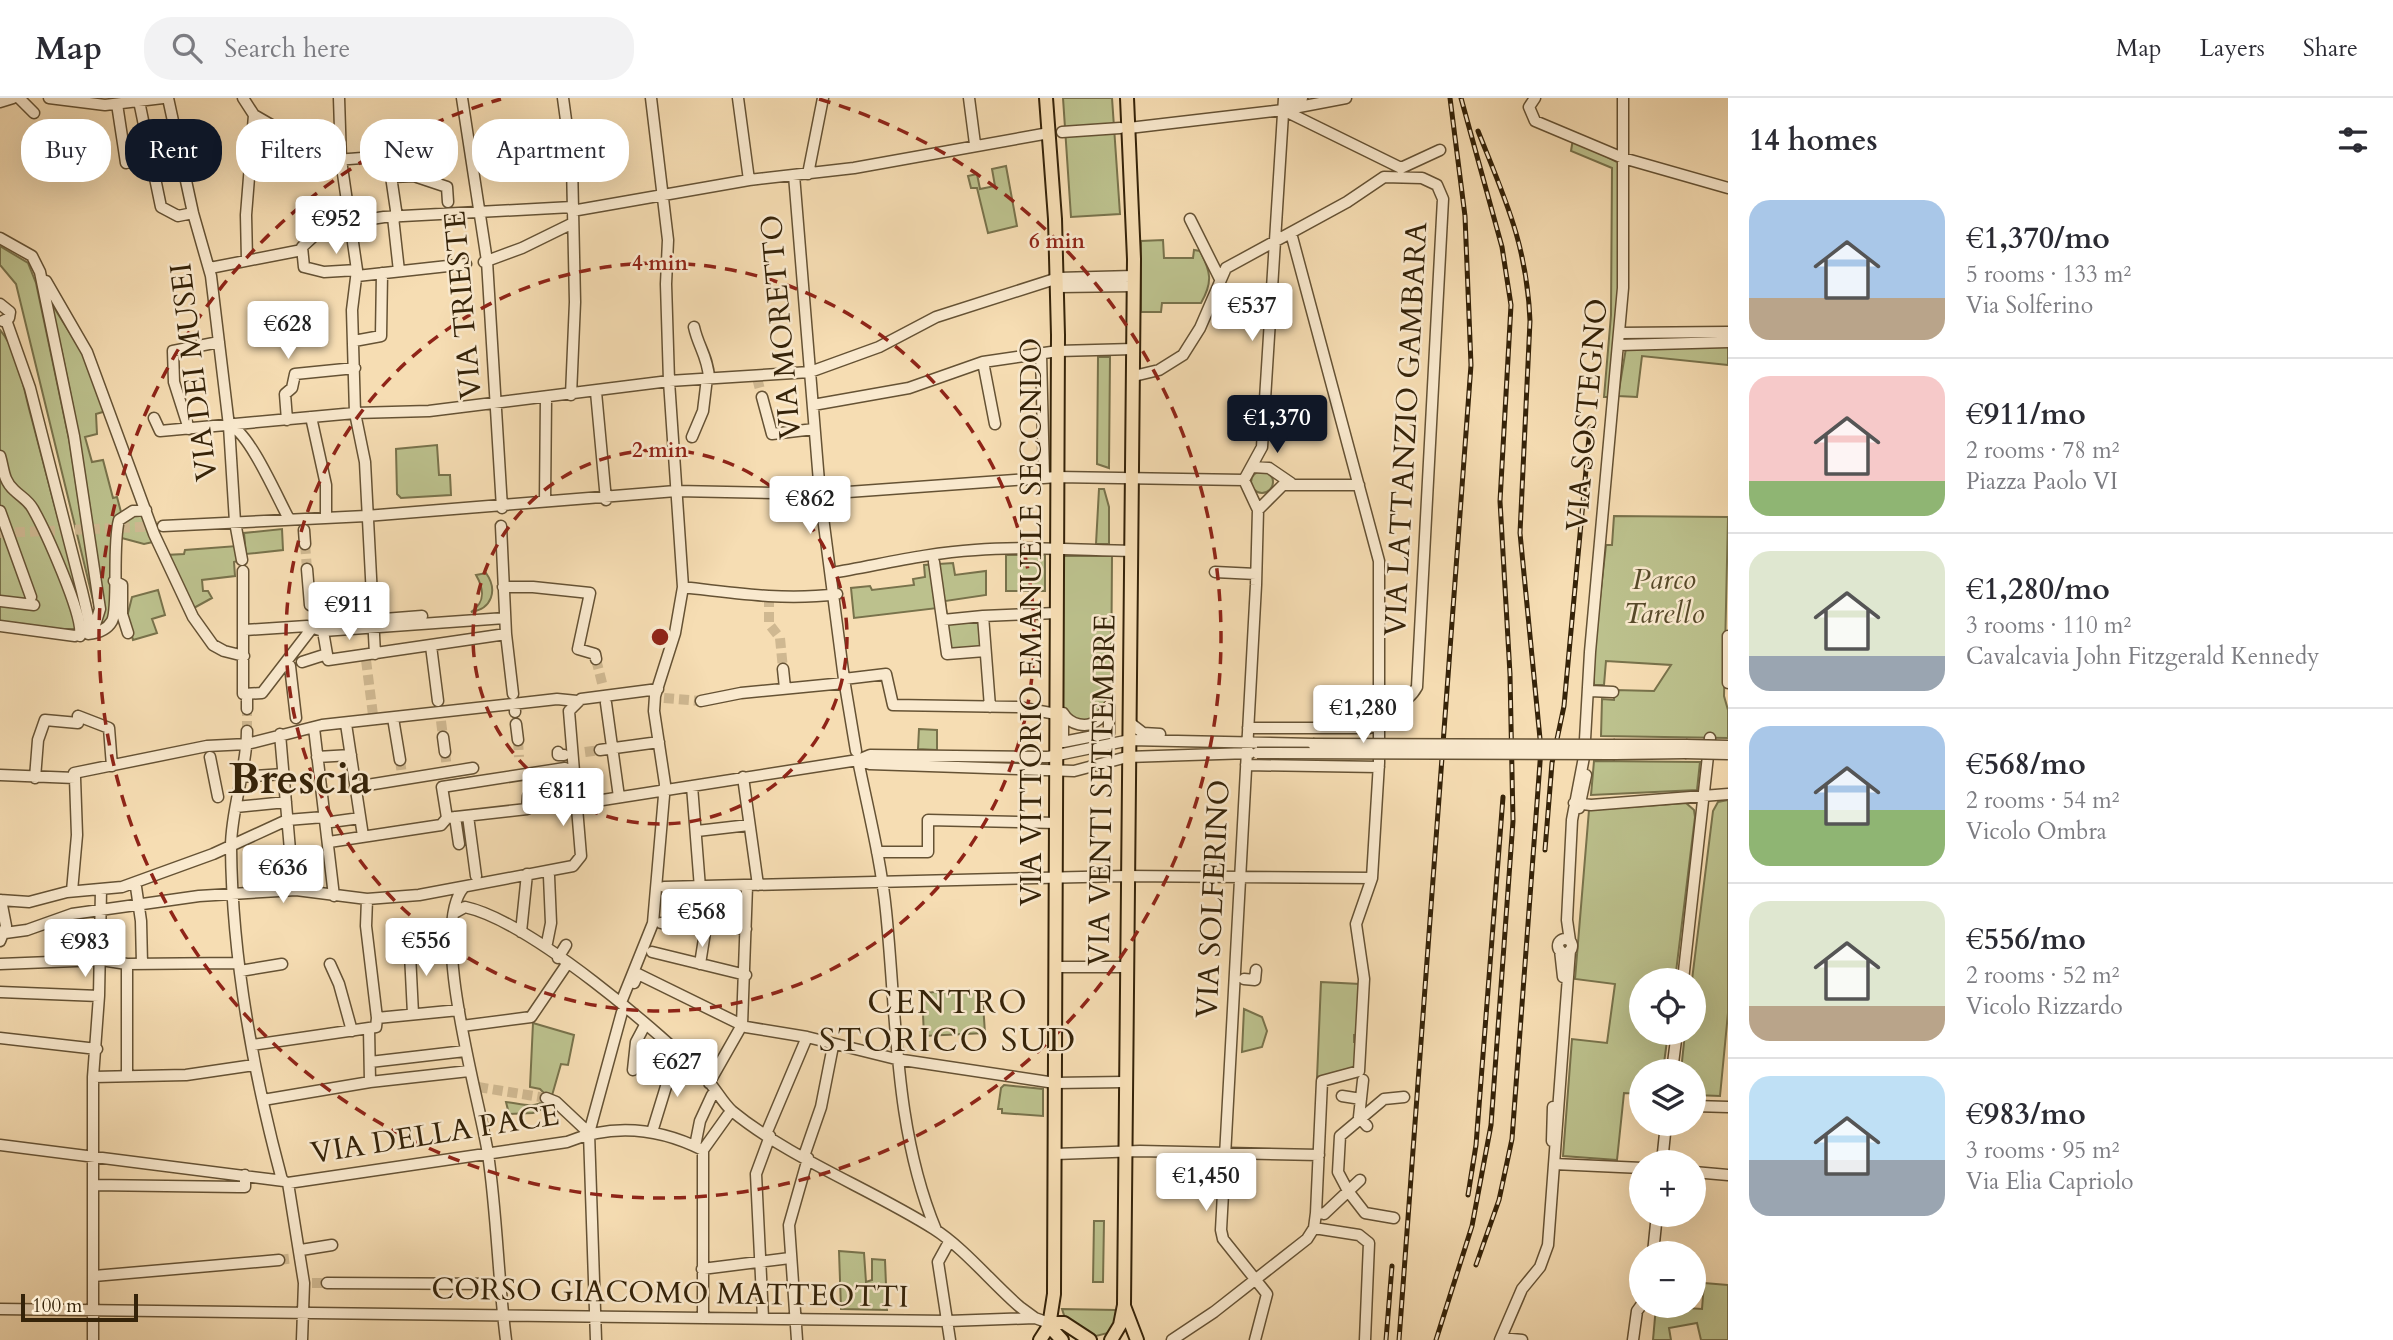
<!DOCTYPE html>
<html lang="en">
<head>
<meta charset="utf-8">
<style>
	body { margin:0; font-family:Cardo,serif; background:#f2f2f3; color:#2b2b33; height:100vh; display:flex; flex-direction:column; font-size:26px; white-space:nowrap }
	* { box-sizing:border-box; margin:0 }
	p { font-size:23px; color:#7c7c81 }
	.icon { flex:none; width:38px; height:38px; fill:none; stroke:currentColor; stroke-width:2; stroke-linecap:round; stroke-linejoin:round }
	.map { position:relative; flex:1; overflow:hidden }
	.side { display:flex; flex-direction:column; background:#fff; width:665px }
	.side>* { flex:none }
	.hud { position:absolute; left:21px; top:21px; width:665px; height:63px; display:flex; gap:14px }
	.fabs { position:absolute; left:1629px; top:870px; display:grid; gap:14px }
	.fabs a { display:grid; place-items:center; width:77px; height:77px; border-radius:50%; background:#fff; box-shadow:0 7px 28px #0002; font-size:35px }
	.scale { position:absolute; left:21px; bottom:18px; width:117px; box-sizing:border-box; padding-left:7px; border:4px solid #352309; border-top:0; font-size:19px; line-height:24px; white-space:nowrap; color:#352309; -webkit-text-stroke:5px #f9e9ce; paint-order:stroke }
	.price { position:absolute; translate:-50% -60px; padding:0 16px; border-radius:7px; background:#fff; color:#222; font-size:23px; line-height:46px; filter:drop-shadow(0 2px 4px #0008) }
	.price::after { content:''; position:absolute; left:50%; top:42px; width:21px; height:16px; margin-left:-10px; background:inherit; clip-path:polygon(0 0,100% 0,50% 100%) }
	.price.on { background:#111827; color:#fff }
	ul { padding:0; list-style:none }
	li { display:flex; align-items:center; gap:21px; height:175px; padding:0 21px }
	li+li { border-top:2px solid #e1e1e2 }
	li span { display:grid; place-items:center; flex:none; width:196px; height:140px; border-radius:21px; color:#555 }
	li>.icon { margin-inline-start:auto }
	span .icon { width:84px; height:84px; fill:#fffc; stroke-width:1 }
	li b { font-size:30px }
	h2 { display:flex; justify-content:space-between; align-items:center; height:84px; padding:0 21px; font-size:30px }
	.tag { padding:0 24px; border-radius:28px; background:#fff; box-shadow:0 7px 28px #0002; font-size:24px; line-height:63px }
	.tag.on { background:#111827; color:#fff }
	header { display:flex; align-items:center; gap:42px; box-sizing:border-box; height:98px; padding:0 35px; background:#fff; border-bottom:2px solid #e1e1e2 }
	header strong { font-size:33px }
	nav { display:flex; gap:38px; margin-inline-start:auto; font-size:24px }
	.search { width:490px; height:63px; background:#f2f2f3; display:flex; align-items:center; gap:18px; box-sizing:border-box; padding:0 24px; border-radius:28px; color:#7c7c81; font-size:26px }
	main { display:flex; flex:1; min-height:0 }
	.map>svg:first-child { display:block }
	.green { fill:#bcc18d; stroke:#78724b; stroke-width:2 }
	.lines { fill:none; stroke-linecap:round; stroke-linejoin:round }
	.minor-tunnel { stroke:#cfb891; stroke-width:10; stroke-dasharray:10 5; stroke-linecap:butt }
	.minor-casing { stroke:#655234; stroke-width:13 }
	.major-casing { stroke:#352309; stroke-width:16 }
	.minor { stroke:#f9e9ce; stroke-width:10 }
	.major { stroke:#f6ddb3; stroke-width:12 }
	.rail-casing { stroke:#352309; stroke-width:5 }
	.rail { stroke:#f9e9ce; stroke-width:2.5; stroke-dasharray:8; stroke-linecap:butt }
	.minor-bridge-casing { stroke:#655234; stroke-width:13; stroke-linecap:butt }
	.minor-bridge { stroke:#f9e9ce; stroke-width:10 }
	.ring { fill:none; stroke:#8f2418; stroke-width:3.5; stroke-dasharray:12 9 }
	.labels { text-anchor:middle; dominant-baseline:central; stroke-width:5; stroke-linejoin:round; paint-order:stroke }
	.street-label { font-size:30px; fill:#352309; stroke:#f9e9ce }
	.park-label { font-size:30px; font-style:italic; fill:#574a2a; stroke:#f9e9ce }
	.quarter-label { font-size:33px; letter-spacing:2px; fill:#352309; stroke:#f9e9ce }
	.town-label { font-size:44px; font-weight:bold; fill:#352309; stroke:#f9e9ce }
	.centre { fill:#8f2418; stroke:#f9e9ce; stroke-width:3.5 }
	.ring-label { font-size:21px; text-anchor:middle; font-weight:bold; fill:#8f2418; stroke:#f9e9ce; stroke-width:5; stroke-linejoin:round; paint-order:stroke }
</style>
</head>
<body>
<header>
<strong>Map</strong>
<div class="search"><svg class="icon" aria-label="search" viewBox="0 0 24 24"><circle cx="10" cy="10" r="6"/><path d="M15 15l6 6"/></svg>Search here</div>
<nav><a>Map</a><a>Layers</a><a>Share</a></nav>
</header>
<main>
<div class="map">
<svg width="1728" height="1242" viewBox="0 0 1728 1242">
	<rect width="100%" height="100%" fill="#f6ddb3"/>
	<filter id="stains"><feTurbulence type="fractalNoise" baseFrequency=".00286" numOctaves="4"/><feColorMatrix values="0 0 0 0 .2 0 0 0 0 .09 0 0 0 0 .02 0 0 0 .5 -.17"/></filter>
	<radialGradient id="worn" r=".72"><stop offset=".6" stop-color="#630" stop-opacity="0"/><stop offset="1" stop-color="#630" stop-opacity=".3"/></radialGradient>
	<path class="green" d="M1063 0H1112L1120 116 1071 119Z
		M1573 41 1619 65V185L1609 299H1604L1611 217 1612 70 1571 53Z
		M1006 68 1017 128 988 135 977 90H971L968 78 977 76 980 91 995 88 992 71Z
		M1163 142 1164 160H1193L1194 152 1200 153C1211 174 1213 184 1201 205H1162L1161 214H1141V143Z
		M0 148 28 165 36 185 70 346 95 510 16 186 0 167Z
		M50 203 83 256 106 313 96 316 97 336 85 339 92 364 103 362 113 400 117 399 121 414 116 422 109 523 98 532 102 511C92 407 75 305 50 203Z
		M0 232C19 254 23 290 31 318 48 383 65 447 83 512L80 531H47L0 523Z
		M1728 247V267L1642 258 1637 299 1618 298 1626 250Z
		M1098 259H1110L1109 370 1097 366Z
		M437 347 439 377H450L451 397 401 400 397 396 396 351Z
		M1251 384a11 11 0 1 1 22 0a11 11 0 1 1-22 0Z
		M1099 391H1104L1109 409V446H1096Z
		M143 416 153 444 144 446 118 439 125 418Z
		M1614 418 1728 419 1724 598 1728 612V640L1601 638 1602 601 1614 602 1615 592 1654 593 1671 567 1606 563 1604 587H1594V553L1606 447H1612Z
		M282 431 283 452 246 456 244 435Z
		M237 448 238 463 234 464 235 478 202 482 203 493H208L212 500 192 511 166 457 184 456 185 452Z
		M1006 457H1045V493H1006Z
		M1061 458H1112L1111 602 1099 621 1082 626 1062 612Z
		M953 465 955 477 986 473V497L945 503 947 518 980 515 983 556 943 559 937 510 854 520 851 490 870 488 872 492 914 487 913 481 925 479 924 467Z
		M486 475C498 492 492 511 471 514 486 504 484 491 476 477Z
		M158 492 165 517 152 521 157 535 133 542 127 519 132 499Z
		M919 631 937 632V652L918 651Z
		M1594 663 1700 664 1697 692 1591 697Z
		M1728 702V915L1720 998 1694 997V973H1681L1685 935 1694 934 1692 882 1713 713 1718 704Z
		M1686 705 1694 712 1695 719 1675 882H1642V934L1668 935 1663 973H1642L1641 996 1624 995 1617 1062 1563 1058 1572 941 1607 945 1615 886 1575 881 1589 712Z
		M1321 884 1360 886 1357 937H1354V944H1357L1355 971 1317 980Z
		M982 891 985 935 924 938 922 895Z
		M1244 911 1262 919 1267 933 1262 949 1242 954Z
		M533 925 574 937 568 967 561 966 549 1008 533 1015 509 1016 506 1004C519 1005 534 1012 545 1002L546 997 540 991 530 989Z
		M1004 987 1043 991V1018L1002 1015V1011H998L1001 990Z
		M1094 1123H1104L1103 1184H1093Z
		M839 1153 864 1155 866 1184 872 1182V1161L885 1162 887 1212 841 1211Z
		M1704 1185 1728 1187V1242H1701L1697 1225 1669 1230 1671 1242H1653L1656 1208 1702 1211Z
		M1062 1211 1116 1212 1115 1224 1108 1235 1096 1238 1066 1223Z"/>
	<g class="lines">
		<path class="minor-tunnel" d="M757 280 762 299
			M0 435 163 428
			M305 446 307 471
			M769 499V526L780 540 783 571
			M596 561 603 589
			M366 562 373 617
			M664 600 701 603
			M441 623 443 639
			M247 633V611
			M518 642 519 659
			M445 654 447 671
			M585 654 600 652
			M400 662 402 677
			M478 989 546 1000
			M279 1162 296 1160
			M312 1185H327"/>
		<g class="minor-casing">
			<path id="minor" d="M19 0 34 15
				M49 0 105 7 163 0
				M168 0 193 115 211 178 229 328 235 424 242 462
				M243 0 254 17 327 59 336 62 388 58 397 119
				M339 0 341 62 357 172 352 212 355 315 365 364 375 556
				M462 0 487 163 502 410
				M563 0 572 66 575 204 571 297
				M738 0 749 82
				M969 0 975 46
				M1535 0 1529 9 1535 23 1623 60 1728 90
				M139 3 161 109 178 118 193 115
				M0 4 13 0
				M1284 4 1302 0
				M117 6 126 65 151 60
				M1283 12 1401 70 1440 52
				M1129 30 1283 12 1346 0
				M1062 34 1120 30
				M149 53 179 46
				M808 76 823 0
				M794 77 820 396 844 581 856 653
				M391 79 414 78 447 89 448 104
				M572 113 749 82 854 70 1049 35
				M393 119 399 173
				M1190 121 1220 181
				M352 124 384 119 572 109
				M352 130 314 138 302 149 304 169 324 174 357 172
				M0 140 32 158 40 174 74 338 100 511 94 530 75 538 0 528
				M247 162 246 117 254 17
				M484 164 522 150 573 125
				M210 170 302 152
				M357 178 466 166
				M46 183 87 254 154 436 193 519 213 547 224 553 244 558
				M1058 189 1134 188
				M0 206 10 214 9 220 3 223
				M6 222 30 290 82 493 89 523 86 535
				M694 229C698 248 708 259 709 280
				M1620 235 1728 234
				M354 243 381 238 382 175
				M1619 247 1728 244
				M1041 256 1044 380
				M983 264 995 326
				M1134 278 1159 272 1183 257 1200 230 1226 170 1347 104 1384 79 1422 80 1437 87 1443 101 1417 589C1409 604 1391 611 1378 624
				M596 294 606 402
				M762 299 772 336 814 331
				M813 307 909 290 983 264 1058 253 1133 251
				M311 319 326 387V419
				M154 320 160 333 355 315 429 313 669 283 810 274 879 249 936 219 1058 180 1134 178
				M287 322 285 296 292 290 295 276 355 270
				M231 328C250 336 278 401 289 421
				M189 331 174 284 173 253 219 244
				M692 339 703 313 707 280
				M0 358C4 371 3 382 14 392 21 399 28 402 33 411 45 432 84 518 80 538
				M1253 369 1269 370 1291 385
				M545 403 546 300
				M1258 412 1283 387H1359
				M0 413 31 499
				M163 428 366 418 676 393 820 396 1057 379 1244 382
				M501 428 506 536 513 596
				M304 432 305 446
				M934 464 947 556 985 553
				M307 471 310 507
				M243 473V596L262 595 312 530
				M1215 474 1256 476
				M831 475C879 467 926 455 975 452 1027 448 1080 452 1132 453
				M114 483 122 487V516L128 535
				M503 489H533L590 495 578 551 595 556 596 561
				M683 489C734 495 785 503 837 496
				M0 503 34 507
				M384 521 422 518
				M943 522 983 518
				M245 532 307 528 323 533 505 520
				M323 533 328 562 506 536
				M88 536C98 535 107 532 112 523 119 509 112 447 119 422L133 413 146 412
				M1728 538V585
				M431 548 438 603
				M287 563 290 568 296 620
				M302 564 327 556
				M783 571 785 590
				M844 581 886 576 893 607 1018 609 1056 616
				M1378 593 1396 607
				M1590 593 1613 594
				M701 603 741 595 844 585
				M606 605 619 699
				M1109 608V635L1063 644V615C1070 627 1087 631 1098 622 1102 618 1104 612 1109 608Z
				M990 609 983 518 1056 515
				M247 611V596
				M515 613V614
				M78 618 109 630 112 668
				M393 620 400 662
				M1130 625 1143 635 1160 636
				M346 626 363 738
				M516 626 518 642
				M314 630 334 798
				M1248 630H1369L1378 626
				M247 633C247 672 231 710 231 749 232 861 253 974 282 1082
				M280 636 290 752
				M443 639 445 654
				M1615 647H1686
				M600 652 659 644
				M558 654V657H564
				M1615 656 1685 655
				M210 659 218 699
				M317 659 351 657
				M858 662C868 712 881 762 886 813 897 920 894 1031 936 1132
				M858 662 870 666 1074 673 1127 659 1250 655
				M1246 667 1379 669
				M0 677 75 680
				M240 679 284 676
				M743 679 758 787
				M35 680 38 642 45 622 78 625V618
				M75 680 74 675 207 648 247 646 322 627 557 601 577 603
				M692 688 700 790
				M355 689 473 670
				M1574 705 1591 707 1728 696
				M577 706 858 662 870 657 1048 659 1130 642 1313 646
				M236 709 286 704
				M1579 710 1586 677
				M468 718 476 778
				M455 719 459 746
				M447 720 442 689 565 670
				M697 733 749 727
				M329 744 441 727 447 720 527 711 528 698 567 701
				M877 754H928V722L1056 725
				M291 762 293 792
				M136 789 141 823 142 866
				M464 789C428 829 480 1003 488 1056 497 1117 498 1180 506 1242
				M664 789 1126 778 1372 780
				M72 793 77 737 75 680
				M367 801 366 828 377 920
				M0 802 29 804 67 794 122 789 213 756 287 722 324 719 331 724 360 720
				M454 815 465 809C530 823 661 935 709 984 717 993 723 1005 732 1013 789 1060 871 1091 934 1131 964 1150 993 1186 1020 1209L1035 1220 1049 1225
				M661 825 746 831
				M521 834 527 776
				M5 835 27 832 72 816 199 798 296 792 367 801 419 797 573 768 581 758 569 613 581 601 658 591
				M1558 848a7 7 0 1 1 14 0a7 7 0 1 1-14 0Z
				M0 843 6 828 1 802
				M1570 843 1567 822 1572 722 1584 659 1590 554 1623 190V0
				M547 845 551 825 549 778
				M1560 852 1563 879
				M652 854 746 877
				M558 860 566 847
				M0 866 101 862 127 866 237 865
				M127 866V978
				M330 866 339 886 352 933
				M700 866 706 828
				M1055 869H1126
				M240 873 282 866
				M1244 881 1255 882 1256 872
				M1683 882 1710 640
				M634 885 638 876 746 929 807 939 896 961 1055 985 1124 984
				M0 894 99 898
				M622 902 653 825 665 686 654 613 655 598 675 535 683 489 669 283 666 186 668 142 651 0
				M413 916 410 856H454
				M462 928 531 919 567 866
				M369 930 370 984
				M0 940 97 951
				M252 947 376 929 377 920 459 912
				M370 964 465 953
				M633 972 636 944 645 927
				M1672 973 1677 934
				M93 979 186 977 254 967
				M1363 982 1359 1019 1367 1028
				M709 985 742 927 747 788
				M1342 998 1361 1001
				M546 1000 556 1004 589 1035
				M263 1002 370 984 469 973
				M1694 1008 1728 1009
				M652 1034 672 969 680 958
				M766 1036 807 939
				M1552 1043 1553 1009
				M0 1047 284 1083
				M695 1048 700 1023 712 997
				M703 1052 728 1017
				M1055 1056 1140 1053 1319 1057
				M804 1058 821 1009 833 948
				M1662 1064 1666 1026
				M1554 1066 1642 1070
				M1694 1074 1728 1077
				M288 1085 567 1044C613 1025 659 1030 703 1052V1220
				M288 1085 304 1185 302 1242
				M93 1087 239 1089H245V1077
				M1320 1115 1324 1116 1360 1082
				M1394 1120 1365 1115 1348 1093 1338 1074 1340 1038 1384 1001 1404 999
				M1314 1130 1359 1137 1369 1145 1365 1242
				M949 1144 938 1164 950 1242
				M301 1152 332 1147
				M1653 1155 1657 1116
				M702 1171 790 1160
				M94 1178 279 1162
				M327 1185 501 1186
				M0 1211 948 1223 1035 1220
				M763 1220 756 1076 770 1038
				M1501 1240 1522 1242
				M93 1242V979L99 898 101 791
				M596 1242 589 1035 622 914
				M797 1242 789 1127 808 1060
				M1172 1242 1214 1214 1307 1141 1314 1130 1316 1115 1322 983 1359 973 1364 881 1356 826 1372 780 1379 665V463L1291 135
				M1255 1242 1267 1196 1223 1141 1221 1132 1256 487 1258 412 1244 382 1262 349 1284 0
				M1500 1242 1522 1191 1540 1169 1548 1147 1570 852
				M1633 1242 1637 1213 1642 1206"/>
		</g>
		<g class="major-casing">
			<path id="major" d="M1124 1208 1137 1242
				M1049 1225H1064L1090 1242
				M1049 1228 1062 1242
				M1040 1242 1049 1228 1054 1196 1058 237 1055 121 1046 0
				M1111 1242 1120 1227 1124 1207 1134 161 1127 0"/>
		</g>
		<use href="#minor" class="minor"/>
		<use href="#major" class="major"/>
		<g class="rail-casing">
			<path id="rail" d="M1545 752 1552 665 1564 608 1590 329
				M1468 1097 1476 1047 1503 699
				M1476 1167 1499 1102 1512 1041 1541 651 1520 435 1530 223C1527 147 1505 101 1478 33
				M1386 1242 1392 1168
				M1399 1242 1471 267 1465 118 1450 0
				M1436 1242 1472 1128 1491 1027 1513 723 1510 576 1500 403 1511 207 1502 149 1461 0"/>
		</g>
		<use href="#rail" class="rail"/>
		<g class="minor-bridge-casing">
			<path id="minor-bridge" d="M1313 646 1615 647
				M1686 647 1728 648
				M1257 655 1615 656
				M1685 655 1728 656"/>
		</g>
		<use href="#minor-bridge" class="minor-bridge"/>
	</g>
	<g class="ring">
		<circle cx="660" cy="539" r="187"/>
		<circle cx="660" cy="539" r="374"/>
		<path d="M819 1A561 561 0 1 1 501 1"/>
	</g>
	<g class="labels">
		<g class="street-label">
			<text transform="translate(463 207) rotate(-95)">VIA TRIESTE</text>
			<text transform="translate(781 229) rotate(-95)">VIA MORETTO</text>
			<text transform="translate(194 274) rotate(-97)">VIA DEI MUSEI</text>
			<text transform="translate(1587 317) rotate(-85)">VIA SOSTEGNO</text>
			<text transform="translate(1406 331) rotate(-87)">VIA LATTANZIO GAMBARA</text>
			<text transform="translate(1031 524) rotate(-90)">VIA VITTORIO EMANUELE SECONDO</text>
			<text transform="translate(1102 692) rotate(-89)">VIA VENTI SETTEMBRE</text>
			<text transform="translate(1213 801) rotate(-87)">VIA SOLFERINO</text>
			<text transform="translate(435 1036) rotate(-9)">VIA DELLA PACE</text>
			<text transform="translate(670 1195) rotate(1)">CORSO GIACOMO MATTEOTTI</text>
		</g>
		<g class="park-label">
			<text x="1664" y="481">Parco<tspan x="1664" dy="34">Tarello</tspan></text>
		</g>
		<g class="quarter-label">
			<text x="948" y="904">CENTRO<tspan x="948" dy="38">STORICO SUD</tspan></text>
		</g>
		<g class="town-label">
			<text x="300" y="681">Brescia</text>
		</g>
	</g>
	<circle cx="660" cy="539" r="10" class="centre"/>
	<g class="ring-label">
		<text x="1057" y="150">6 min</text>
		<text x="660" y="172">4 min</text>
		<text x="660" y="359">2 min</text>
	</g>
	<rect width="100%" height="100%" filter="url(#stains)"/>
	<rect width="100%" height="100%" fill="url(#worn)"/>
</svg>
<div class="fabs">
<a><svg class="icon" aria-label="locate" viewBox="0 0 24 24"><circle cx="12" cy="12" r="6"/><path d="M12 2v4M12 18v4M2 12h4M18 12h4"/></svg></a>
<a><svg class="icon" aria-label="layers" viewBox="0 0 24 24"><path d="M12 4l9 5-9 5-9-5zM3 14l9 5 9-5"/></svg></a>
<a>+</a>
<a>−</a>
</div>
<div class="scale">100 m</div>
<b class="price" style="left:336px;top:158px">€952</b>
<b class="price" style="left:1252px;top:245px">€537</b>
<b class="price" style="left:288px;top:263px">€628</b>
<b class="price on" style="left:1277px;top:357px">€1,370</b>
<b class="price" style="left:810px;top:438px">€862</b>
<b class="price" style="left:349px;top:544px">€911</b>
<b class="price" style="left:1363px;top:647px">€1,280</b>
<b class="price" style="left:563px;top:730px">€811</b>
<b class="price" style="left:283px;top:807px">€636</b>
<b class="price" style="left:702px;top:851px">€568</b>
<b class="price" style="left:426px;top:880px">€556</b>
<b class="price" style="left:85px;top:881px">€983</b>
<b class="price" style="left:677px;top:1001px">€627</b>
<b class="price" style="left:1206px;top:1115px">€1,450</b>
<div class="hud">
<a class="tag">Buy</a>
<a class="tag on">Rent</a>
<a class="tag">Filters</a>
<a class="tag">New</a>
<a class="tag">Apartment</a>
</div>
</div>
<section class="side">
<h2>14 homes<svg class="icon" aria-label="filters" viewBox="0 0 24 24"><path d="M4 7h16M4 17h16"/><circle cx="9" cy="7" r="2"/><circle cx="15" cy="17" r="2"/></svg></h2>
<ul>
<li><span style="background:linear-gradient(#a9c7e8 70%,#b9a48a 0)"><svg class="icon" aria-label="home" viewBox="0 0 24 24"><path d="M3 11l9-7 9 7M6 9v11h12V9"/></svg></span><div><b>€1,370/mo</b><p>5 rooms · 133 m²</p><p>Via Solferino</p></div></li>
<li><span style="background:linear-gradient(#f6c9c9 75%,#8fb573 0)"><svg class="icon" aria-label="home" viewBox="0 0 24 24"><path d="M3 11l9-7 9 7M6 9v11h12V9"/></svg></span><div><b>€911/mo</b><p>2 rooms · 78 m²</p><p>Piazza Paolo VI</p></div></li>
<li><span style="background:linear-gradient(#dfe7d0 75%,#9aa5b1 0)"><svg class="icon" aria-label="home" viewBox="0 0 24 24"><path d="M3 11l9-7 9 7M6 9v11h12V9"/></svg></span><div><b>€1,280/mo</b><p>3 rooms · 110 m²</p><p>Cavalcavia John Fitzgerald Kennedy</p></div></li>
<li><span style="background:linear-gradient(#a9c7e8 60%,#8fb573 0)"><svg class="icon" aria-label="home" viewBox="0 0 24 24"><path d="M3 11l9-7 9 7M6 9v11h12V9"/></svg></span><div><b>€568/mo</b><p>2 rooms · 54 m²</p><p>Vicolo Ombra</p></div></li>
<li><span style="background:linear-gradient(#dfe7d0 75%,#b9a48a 0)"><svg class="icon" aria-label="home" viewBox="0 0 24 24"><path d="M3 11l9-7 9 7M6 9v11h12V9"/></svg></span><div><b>€556/mo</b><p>2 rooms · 52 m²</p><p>Vicolo Rizzardo</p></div></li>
<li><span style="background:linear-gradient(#bfe0f5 60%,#9aa5b1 0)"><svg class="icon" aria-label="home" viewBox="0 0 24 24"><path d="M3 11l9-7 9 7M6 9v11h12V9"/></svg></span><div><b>€983/mo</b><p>3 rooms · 95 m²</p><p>Via Elia Capriolo</p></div></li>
</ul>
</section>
</main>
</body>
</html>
